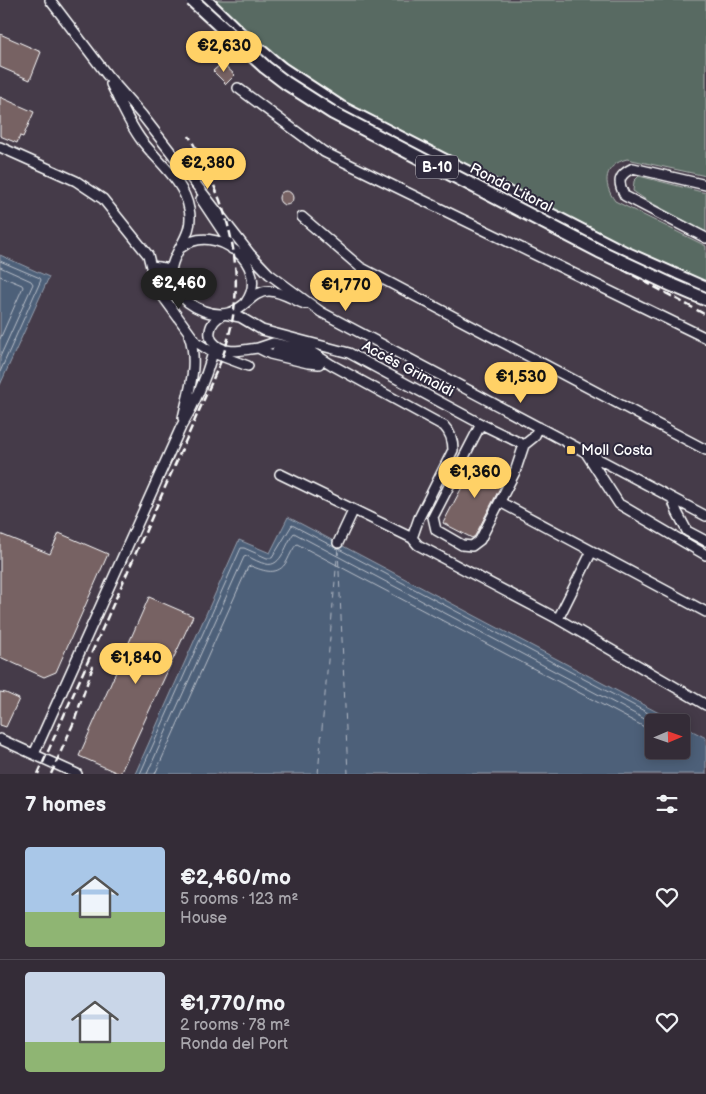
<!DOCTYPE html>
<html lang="en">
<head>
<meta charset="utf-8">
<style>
	body { margin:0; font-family:"Balsamiq Sans",sans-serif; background:#3c343f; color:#f1f3f6; height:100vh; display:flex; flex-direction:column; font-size:19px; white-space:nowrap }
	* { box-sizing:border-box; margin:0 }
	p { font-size:16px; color:#a9a7ad }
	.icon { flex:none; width:28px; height:28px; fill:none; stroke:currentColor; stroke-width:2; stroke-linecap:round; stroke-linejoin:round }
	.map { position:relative; height:774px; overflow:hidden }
	.side { display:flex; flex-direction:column; background:#342c37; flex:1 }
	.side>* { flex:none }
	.needle { width:32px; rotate:88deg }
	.tools { position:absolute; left:645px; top:714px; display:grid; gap:10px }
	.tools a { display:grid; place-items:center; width:45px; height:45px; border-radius:5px; background:#342c37; box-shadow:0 2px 12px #0003,0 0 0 1px #4e4852; font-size:25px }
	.price { position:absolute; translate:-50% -42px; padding:0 11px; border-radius:18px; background:#ffd166; color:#111; font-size:16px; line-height:32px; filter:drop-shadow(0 1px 2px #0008) }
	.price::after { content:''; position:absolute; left:50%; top:30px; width:15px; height:11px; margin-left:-8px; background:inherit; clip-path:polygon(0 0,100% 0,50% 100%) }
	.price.current { background:#222; color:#fff }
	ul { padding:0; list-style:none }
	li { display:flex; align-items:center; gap:15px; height:125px; padding:0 25px }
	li+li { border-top:1px solid #4e4852 }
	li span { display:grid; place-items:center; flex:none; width:140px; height:100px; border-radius:5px; color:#555 }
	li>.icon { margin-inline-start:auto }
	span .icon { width:60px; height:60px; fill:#fffc; stroke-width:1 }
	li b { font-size:21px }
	h2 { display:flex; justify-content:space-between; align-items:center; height:60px; padding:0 25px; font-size:21px }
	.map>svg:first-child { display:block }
	.green { fill:#596a62; stroke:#acb4b0 }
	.water { fill:#4e6079; stroke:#95a0af }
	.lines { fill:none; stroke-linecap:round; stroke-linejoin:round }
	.shore { stroke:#b8bfc9; stroke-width:1 }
	.ferry { stroke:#afb7c3; stroke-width:1; stroke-dasharray:6 5; stroke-linecap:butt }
	.building { fill:#776264; stroke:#fff }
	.minor-casing { stroke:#fff; stroke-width:12 }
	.highway-casing { stroke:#fff; stroke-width:16 }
	.minor { stroke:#2f2a3d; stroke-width:9 }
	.highway { stroke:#2f2a3d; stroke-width:12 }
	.rail { stroke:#fff; stroke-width:2.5; stroke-dasharray:8 4; stroke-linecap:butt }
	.highway-bridge-casing { stroke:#fff; stroke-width:16; stroke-linecap:butt }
	.highway-bridge { stroke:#2f2a3d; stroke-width:12 }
	.poi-dot { fill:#ffd166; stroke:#2f2a3d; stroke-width:2 }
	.labels { text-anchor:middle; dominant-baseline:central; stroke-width:4; stroke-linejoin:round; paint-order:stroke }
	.shield { fill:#2f2a3d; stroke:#c1bfc5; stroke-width:1 }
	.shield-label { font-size:14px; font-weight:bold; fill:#fff }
	.street-label { font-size:15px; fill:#fff; stroke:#2f2a3d }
	.poi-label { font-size:15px; fill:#fff; stroke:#2f2a3d; text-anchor:start }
</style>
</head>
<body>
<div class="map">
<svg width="706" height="774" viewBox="0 0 706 774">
	<rect width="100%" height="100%" fill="#453b49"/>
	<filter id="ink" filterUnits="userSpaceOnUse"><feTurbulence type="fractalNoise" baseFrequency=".02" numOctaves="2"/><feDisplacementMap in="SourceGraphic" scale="10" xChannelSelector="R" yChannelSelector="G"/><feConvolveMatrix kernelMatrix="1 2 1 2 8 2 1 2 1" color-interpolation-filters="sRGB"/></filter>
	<g filter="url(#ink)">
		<path class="green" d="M214 0H706V176L627 159C604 165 602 183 615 201L706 246V283L613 241 344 102 279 60Z
			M639 176 706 193V232L646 200 633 191 634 181Z"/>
		<path class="water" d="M0 255 49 277 0 385Z
			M288 517 676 722H654V750H681V725L706 738V774H135L239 540 270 553Z"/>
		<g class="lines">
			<path class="shore" d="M0 261 40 278 41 280 0 372
				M0 267 31 281 33 284 0 357
				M0 276 22 285 23 287 0 339
				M337 548 665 722
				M140 774 241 548H244L267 558H272L292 525 334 547
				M147 774 244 557 247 556C253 559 260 563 266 564 282 568 286 542 294 533L654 724
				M155 774 248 567 251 566C264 571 278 577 287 561 290 555 293 548 297 544L654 732"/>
			<path class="ferry" d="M338 549 348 774
				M318 774 338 547"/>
		</g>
		<path class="building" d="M0 34 41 52 30 80 0 67Z
			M222 63 235 75 226 84 213 71Z
			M0 97 34 112 23 137 20 136 17 143 0 136Z
			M279 198a7 7 0 1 1 14 0a7 7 0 1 1-14 0Z
			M476 460 506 476 475 536 472 538 443 523 468 476 464 474 468 466 473 468Z
			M59 533 108 554 56 672 44 677 0 657V534L50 554Z
			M149 597 193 616 120 774 79 756Z
			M0 692 6 693 19 699 6 727 0 725Z"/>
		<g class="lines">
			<g class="minor-casing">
				<path id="minor" d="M50 0 107 75 142 115 250 254 269 274 321 312 706 516
					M111 84C121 104 129 124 142 141 159 163 184 181 189 209 197 243 157 258 177 290 183 300 194 307 204 311 242 324 246 291 269 291 280 291 294 300 305 304
					M238 88 324 152 706 338
					M0 147 76 181 103 199 148 255 156 287 196 342 213 353 248 366
					M706 185 633 168C618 175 617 182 625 196L706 238
					M201 199 225 235 232 249
					M302 217 360 267 706 450
					M182 247C214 221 272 265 246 302
					M152 266 171 269
					M258 348 273 343 310 351 332 365 444 426C451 433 453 440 453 450L419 518 412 538 418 545 558 619 706 705
					M258 348 270 354 308 363 319 364
					M262 348C246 348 230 356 216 345 211 341 209 337 210 331 211 323 216 318 224 314L240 317 262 330 349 353 481 424 524 445
					M277 350 317 360
					M183 418C189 390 199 364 189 335
					M481 424 433 517 436 530 462 545 472 546 480 540 515 472 524 445 534 437 539 427
					M586 453 619 504 706 555
					M280 474 412 538
					M672 498 677 512 687 531 706 541
					M500 502 706 612
					M338 543 353 511
					M558 619 592 551
					M0 739 77 774
					M34 754 181 427C195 404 205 380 213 353"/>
			</g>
			<g class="highway-casing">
				<path id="highway" d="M205 0 241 35 282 69 340 107 625 253 706 289"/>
			</g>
			<use href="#minor" class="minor"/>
			<use href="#highway" class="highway"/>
			<path class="rail" d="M186 0 206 19 267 72 303 99 379 141 576 244 706 315
				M199 0 240 40 293 83
				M446 168 517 204 614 256
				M658 280 706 306
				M38 774 221 361C252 277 231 210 189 136
				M51 774 74 722 93 666"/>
			<g class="highway-bridge-casing">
				<path id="highway-bridge" d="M192 0 265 67 286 83 333 113 599 251 672 285 705 299"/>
			</g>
			<use href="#highway-bridge" class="highway-bridge"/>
		</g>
	</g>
	<rect class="poi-dot" x="566" y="445" width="10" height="10" rx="2.5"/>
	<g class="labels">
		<rect class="shield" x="416" y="155.5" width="42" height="23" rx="4"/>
		<g class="shield-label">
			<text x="437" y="167">B-10</text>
		</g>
		<g class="street-label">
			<text transform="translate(511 188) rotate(27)">Ronda Litoral</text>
			<text transform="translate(408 369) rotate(28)">Accés Grimaldi</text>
		</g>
		<g class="poi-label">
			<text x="581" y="450">Moll Costa</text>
		</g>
	</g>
</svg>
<div class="tools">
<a><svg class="needle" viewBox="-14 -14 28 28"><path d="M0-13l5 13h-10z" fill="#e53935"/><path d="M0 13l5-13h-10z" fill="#a9a7ad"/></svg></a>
</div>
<b class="price" style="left:224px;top:73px">€2,630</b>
<b class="price" style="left:208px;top:190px">€2,380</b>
<b class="price current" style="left:179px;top:310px">€2,460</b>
<b class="price" style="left:346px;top:312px">€1,770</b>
<b class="price" style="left:521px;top:404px">€1,530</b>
<b class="price" style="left:475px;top:499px">€1,360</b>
<b class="price" style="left:136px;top:685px">€1,840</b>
</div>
<section class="side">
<h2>7 homes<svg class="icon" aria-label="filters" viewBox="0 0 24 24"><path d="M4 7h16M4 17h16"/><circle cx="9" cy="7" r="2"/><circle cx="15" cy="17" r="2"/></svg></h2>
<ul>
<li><span style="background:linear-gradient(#a9c7e8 65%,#8fb573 0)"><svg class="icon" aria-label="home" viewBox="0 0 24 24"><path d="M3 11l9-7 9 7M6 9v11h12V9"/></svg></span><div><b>€2,460/mo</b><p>5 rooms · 123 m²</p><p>House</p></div><svg class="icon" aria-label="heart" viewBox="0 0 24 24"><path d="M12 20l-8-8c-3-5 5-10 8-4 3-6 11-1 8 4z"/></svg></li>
<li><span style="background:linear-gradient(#c9d6e8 70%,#8fb573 0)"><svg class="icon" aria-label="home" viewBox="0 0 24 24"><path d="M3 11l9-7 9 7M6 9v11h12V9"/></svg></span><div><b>€1,770/mo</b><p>2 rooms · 78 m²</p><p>Ronda del Port</p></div><svg class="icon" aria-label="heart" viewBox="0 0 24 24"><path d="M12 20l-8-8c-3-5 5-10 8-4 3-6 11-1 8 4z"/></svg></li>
</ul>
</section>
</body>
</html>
